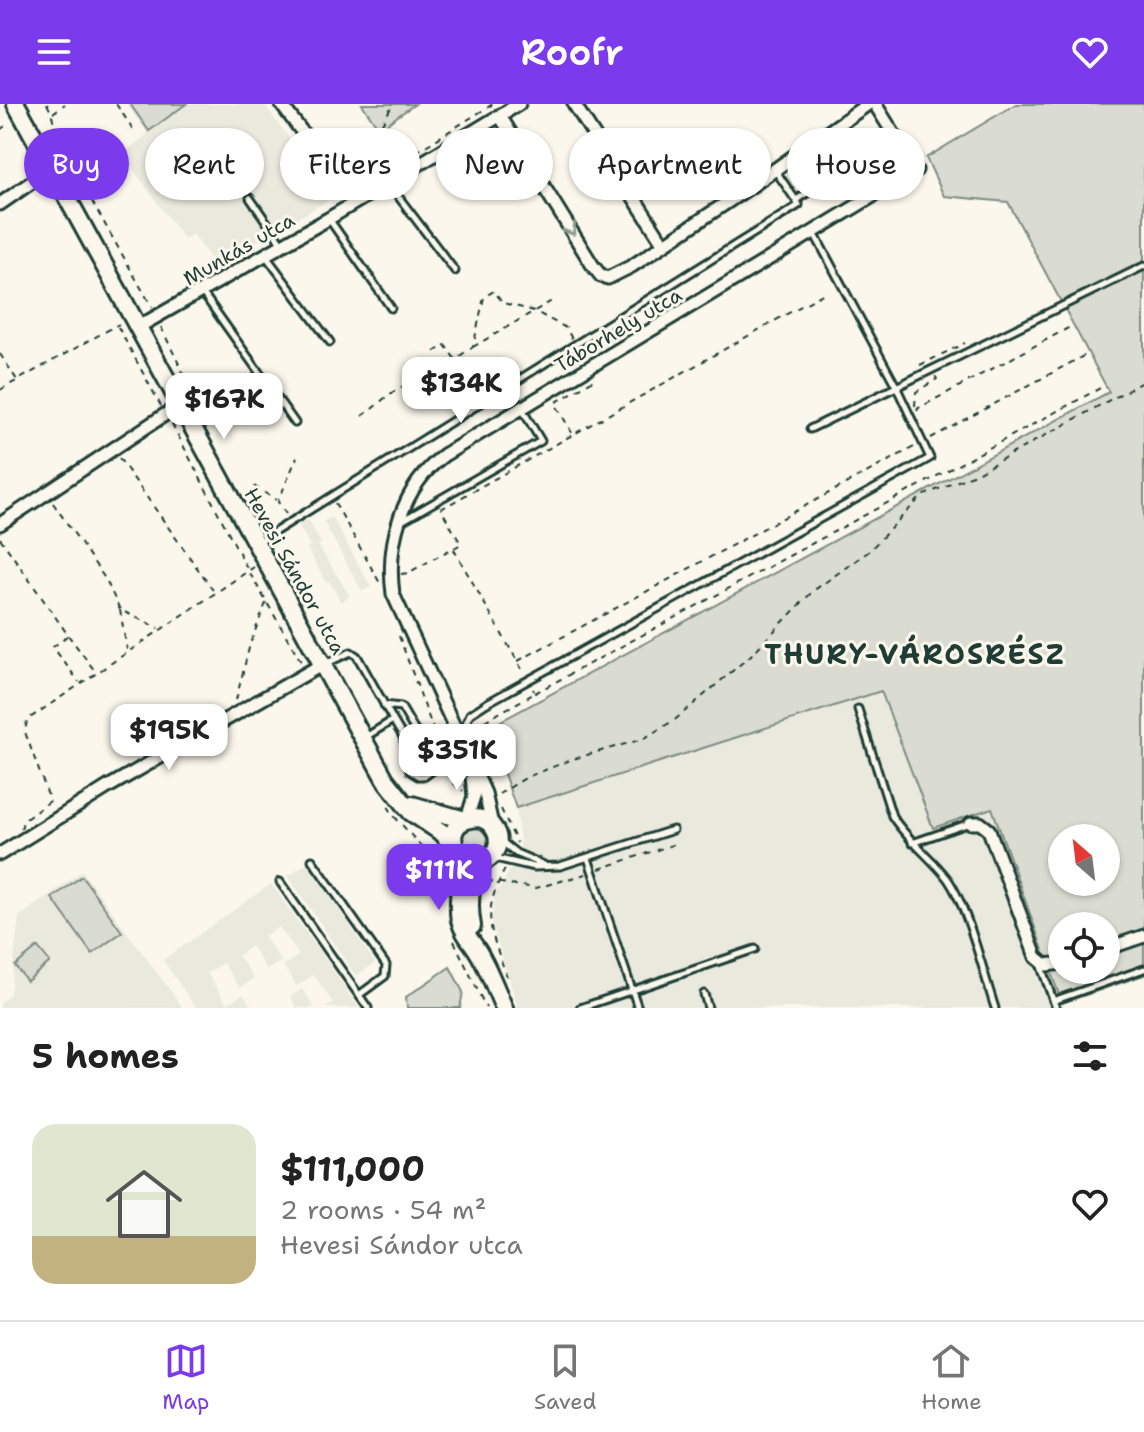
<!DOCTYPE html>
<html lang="en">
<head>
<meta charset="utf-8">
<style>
	body { margin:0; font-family:"Shantell Sans",sans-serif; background:#f2f2f2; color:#222; height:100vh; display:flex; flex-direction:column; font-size:30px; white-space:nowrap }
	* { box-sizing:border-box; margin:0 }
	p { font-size:26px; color:#767676 }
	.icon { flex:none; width:44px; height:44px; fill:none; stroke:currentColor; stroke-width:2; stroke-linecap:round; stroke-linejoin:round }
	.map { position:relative; height:904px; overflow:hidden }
	.panel { display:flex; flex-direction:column; background:#fff; flex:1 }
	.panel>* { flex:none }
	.top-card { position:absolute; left:24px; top:24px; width:1096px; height:72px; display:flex; gap:16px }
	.needle { width:52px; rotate:332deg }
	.fabs { position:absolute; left:1048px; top:720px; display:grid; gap:16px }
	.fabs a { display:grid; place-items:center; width:72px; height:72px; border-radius:50%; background:#fff; box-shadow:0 2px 6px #0004; font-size:40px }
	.price { position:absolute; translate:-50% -68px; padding:0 18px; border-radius:16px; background:#fff; color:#222; font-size:26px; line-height:52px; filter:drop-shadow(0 2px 4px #0008) }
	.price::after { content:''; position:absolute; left:50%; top:48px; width:24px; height:18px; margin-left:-12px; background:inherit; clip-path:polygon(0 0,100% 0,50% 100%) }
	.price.selected { background:#7c3aed; color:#fff }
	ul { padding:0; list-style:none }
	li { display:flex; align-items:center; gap:24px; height:200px; padding:0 32px }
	li span { display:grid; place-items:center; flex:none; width:224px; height:160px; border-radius:24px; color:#555 }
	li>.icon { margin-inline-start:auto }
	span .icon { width:96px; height:96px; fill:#fffc; stroke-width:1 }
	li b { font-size:34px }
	h2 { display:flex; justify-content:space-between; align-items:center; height:96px; padding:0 32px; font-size:34px }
	.pill { padding:0 28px; border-radius:36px; background:#fff; box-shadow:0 2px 6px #0004; font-size:28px; line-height:72px }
	.pill.selected { background:#7c3aed; color:#fff }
	header { display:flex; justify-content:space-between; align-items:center; height:104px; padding:0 32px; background:#7c3aed; color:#fff; font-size:36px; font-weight:600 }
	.dock { display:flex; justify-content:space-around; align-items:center; height:112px; border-top:2px solid #e0e0e0; background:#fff; font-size:22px; color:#767676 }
	.dock a { display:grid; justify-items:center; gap:4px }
	.dock .selected { color:#7c3aed }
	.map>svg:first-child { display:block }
	.built { fill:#eae9de }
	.green { fill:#dbdcd1; stroke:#7d8c82; stroke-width:2; fill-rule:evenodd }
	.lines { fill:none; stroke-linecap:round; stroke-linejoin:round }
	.lane-casing { stroke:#1f3d34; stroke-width:11 }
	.street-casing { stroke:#1f3d34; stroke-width:17 }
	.secondary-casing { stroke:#1f3d34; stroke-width:22 }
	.path { stroke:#1f3d34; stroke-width:2; stroke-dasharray:6 6; stroke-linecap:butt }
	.lane { stroke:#fbf7ec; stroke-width:5 }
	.street { stroke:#fbf7ec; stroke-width:11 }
	.secondary { stroke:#fbf7ec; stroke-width:16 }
	.oneway { stroke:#8d9a90 }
	.labels { text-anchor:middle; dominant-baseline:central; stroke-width:6; stroke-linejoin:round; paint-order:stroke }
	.street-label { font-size:20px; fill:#1f3d34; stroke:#fbf7ec }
	.district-label { font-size:28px; font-weight:bold; letter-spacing:2px; fill:#1f3d34; stroke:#fbf7ec }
</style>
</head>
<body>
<header><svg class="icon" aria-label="menu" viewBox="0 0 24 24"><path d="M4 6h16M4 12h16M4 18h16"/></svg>Roofr<svg class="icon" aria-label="heart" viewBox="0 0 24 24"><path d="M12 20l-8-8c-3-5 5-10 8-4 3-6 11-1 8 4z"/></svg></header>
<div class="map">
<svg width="1144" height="904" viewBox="0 0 1144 904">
	<rect width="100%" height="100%" fill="#fbf7ec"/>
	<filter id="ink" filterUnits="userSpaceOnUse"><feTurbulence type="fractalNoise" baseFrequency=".0125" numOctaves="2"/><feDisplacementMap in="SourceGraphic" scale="16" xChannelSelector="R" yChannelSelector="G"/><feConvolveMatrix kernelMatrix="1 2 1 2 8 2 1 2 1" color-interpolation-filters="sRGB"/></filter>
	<g filter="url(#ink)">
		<path class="built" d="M127 0H264L333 94 215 161 193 130 184 135 122 50 148 30Z
			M332 413 371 483 362 487 323 417Z
			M308 415 321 439 318 441 350 492 341 498 329 477 326 478 307 444 310 441 298 420Z
			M881 587 933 723 992 703 1064 904H518L492 820 495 792 521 747 516 704Z
			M307 759 375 859 356 872 288 772Z
			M82 767 183 904H0V899L10 890 19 813Z
			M271 780 323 852 359 904H326L333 899 314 871 297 882 283 862 299 851 279 823 264 832 281 857 267 866 251 842 238 851 254 874 240 884 223 859 207 869 227 900 243 890 253 904H196L163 856Z
			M302 885 315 904H297L290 893Z"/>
		<path class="green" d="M130 0H186L149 27Z
			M362 0H415L379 25Z
			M1016 0H1144V871L1062 899 992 704 933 724 881 587 516 704 488 624 1109 288 1008 98 944 92 926 54ZM1062 734H1106V778H1062ZM1062 822H1106V866H1062Z
			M461 736a14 14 0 1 1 28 0a14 14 0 1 1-28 0Z
			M82 772 122 828 92 850 52 794Z
			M38 843 50 858 27 877 15 862Z
			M450 863 463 888 460 904H407L406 893Z"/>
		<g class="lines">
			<g class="lane-casing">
				<path id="lane" d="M388 79 455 167
					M250 94 282 140
					M796 96 888 38
					M329 115 391 204
					M266 152 330 238
					M202 188 295 319
					M810 325 1144 162
					M400 418 541 337 522 305
					M260 437 799 101 775 66
					M327 559 351 548 357 552 393 616 364 634
					M384 601 401 603 432 656 433 666 425 672H418L410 667 403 633 393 616
					M858 605 892 712C907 736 930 752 947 774 968 803 983 868 995 904
					M461 630 470 610 487 599 930 354 896 282 814 129
					M501 737 516 749 544 761
					M912 739 970 719
					M495 754 534 763 560 762 673 726
					M588 754 638 904
					M312 756 386 861 385 872 359 891
					M280 778 368 904
					M1040 860 1056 904
					M704 890 708 904
					M1053 897 1144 865
					M580 904 755 845"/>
			</g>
			<g class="street-casing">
				<path id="street" d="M281 0 355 98
					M574 0 663 139
					M500 12 593 162 601 172 608 174 632 162 753 81 868 0
					M0 100 52 64
					M140 222 328 115 519 0
					M0 420 181 300
					M467 715 474 692 472 673
					M971 719H980L989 726 1036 853 1046 861 1062 859
					M492 721 485 689 393 490C386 439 402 383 444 351L916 66 875 0
					M0 750 108 683 323 560
					M1106 845 1144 832"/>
			</g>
			<g class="secondary-casing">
				<path id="secondary" d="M16 0 385 675 411 708 444 730 452 743
					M412 701 465 716
					M456 750C479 774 511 745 492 722 487 715 478 713 470 715 444 721 455 744 459 760 463 778 456 797 460 816 463 827 468 833 475 843 487 860 495 884 504 904
					M472 822C468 800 469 776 484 758"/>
			</g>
			<path class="path" d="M47 0C55 13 54 29 61 43L152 203
				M116 0 135 28
				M53 9 65 0
				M0 26 9 19
				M416 48 493 0
				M367 78 379 25 393 0
				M118 223 161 302
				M161 223 209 322
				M473 243 555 195
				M434 248 445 241 455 255 473 243 484 193 494 187 503 199 534 207 566 224 572 235
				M0 250 17 276
				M920 261 965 239
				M0 286 119 220
				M915 302 916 288 937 275 935 272
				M918 307 917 305 1072 222
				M362 312C375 304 384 293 398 285 417 274 437 271 454 256
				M172 320 248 466 302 559
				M572 329 555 299 595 275
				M931 334 1087 250
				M119 354 215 489
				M254 382 276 396
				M53 399 106 476 120 506 159 524
				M335 399 381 481
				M286 410 278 398 297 353
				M0 434 68 531 53 543 79 578
				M454 444 461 440 441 405 826 188
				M401 470 408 469 453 444 524 569
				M120 506 127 546
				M68 531 95 567
				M399 532 448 666 453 679 463 687
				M518 557 916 342
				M535 589 1104 282
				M236 596 250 540 266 499
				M474 623 535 589 533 585
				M499 690 527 673 573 655 643 635 676 615 750 552 813 487 868 448 922 392 977 369 1144 277
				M388 702 394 712 446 770
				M501 705 517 739
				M21 725 23 717 50 697 25 628 27 616 254 463
				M505 765C480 812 491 827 507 873
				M599 765 678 739
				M487 777 536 784 586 770
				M454 837 486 904"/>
			<use href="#lane" class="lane"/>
			<use href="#street" class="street"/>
			<use href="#secondary" class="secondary"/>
		</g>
		<defs><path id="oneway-chevron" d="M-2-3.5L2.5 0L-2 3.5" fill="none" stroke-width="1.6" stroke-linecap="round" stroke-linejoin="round" transform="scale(2)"/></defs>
		<use class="oneway" href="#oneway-chevron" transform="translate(571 126) rotate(58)"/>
	</g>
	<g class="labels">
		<g class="street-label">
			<text transform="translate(239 145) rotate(-30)">Munkás utca</text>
			<text transform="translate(618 226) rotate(-31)">Táborhely utca</text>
			<text transform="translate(295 467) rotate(61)">Hevesi Sándor utca</text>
		</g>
		<g class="district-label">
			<text x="915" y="550">THURY-VÁROSRÉSZ</text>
		</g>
	</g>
</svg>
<div class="fabs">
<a><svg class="needle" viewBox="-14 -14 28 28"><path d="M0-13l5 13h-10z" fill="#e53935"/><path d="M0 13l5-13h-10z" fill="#767676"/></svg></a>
<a><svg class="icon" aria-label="locate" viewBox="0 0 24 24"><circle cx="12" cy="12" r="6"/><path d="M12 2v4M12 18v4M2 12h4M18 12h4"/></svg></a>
</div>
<b class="price" style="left:461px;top:321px">$134K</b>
<b class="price" style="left:224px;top:337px">$167K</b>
<b class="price" style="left:169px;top:668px">$195K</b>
<b class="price" style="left:457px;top:688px">$351K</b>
<b class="price selected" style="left:439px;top:808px">$111K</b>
<div class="top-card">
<a class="pill selected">Buy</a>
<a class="pill">Rent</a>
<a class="pill">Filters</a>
<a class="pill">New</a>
<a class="pill">Apartment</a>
<a class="pill">House</a>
</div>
</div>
<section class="panel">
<h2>5 homes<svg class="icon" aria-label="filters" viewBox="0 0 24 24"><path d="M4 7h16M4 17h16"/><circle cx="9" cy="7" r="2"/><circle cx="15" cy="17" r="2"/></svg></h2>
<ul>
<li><span style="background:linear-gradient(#dfe7d0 70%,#c2b280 0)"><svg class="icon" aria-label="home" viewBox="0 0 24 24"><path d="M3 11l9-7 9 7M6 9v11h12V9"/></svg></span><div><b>$111,000</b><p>2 rooms · 54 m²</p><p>Hevesi Sándor utca</p></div><svg class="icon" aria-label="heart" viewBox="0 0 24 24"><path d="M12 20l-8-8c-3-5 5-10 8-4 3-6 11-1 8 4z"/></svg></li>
</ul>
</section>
<nav class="dock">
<a class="selected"><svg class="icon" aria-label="map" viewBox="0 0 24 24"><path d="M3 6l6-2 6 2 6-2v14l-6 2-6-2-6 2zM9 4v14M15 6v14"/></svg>Map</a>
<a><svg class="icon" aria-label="saved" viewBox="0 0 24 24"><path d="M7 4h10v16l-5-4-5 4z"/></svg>Saved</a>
<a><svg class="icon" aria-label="home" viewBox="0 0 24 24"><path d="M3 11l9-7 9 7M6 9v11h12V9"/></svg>Home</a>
</nav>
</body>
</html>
